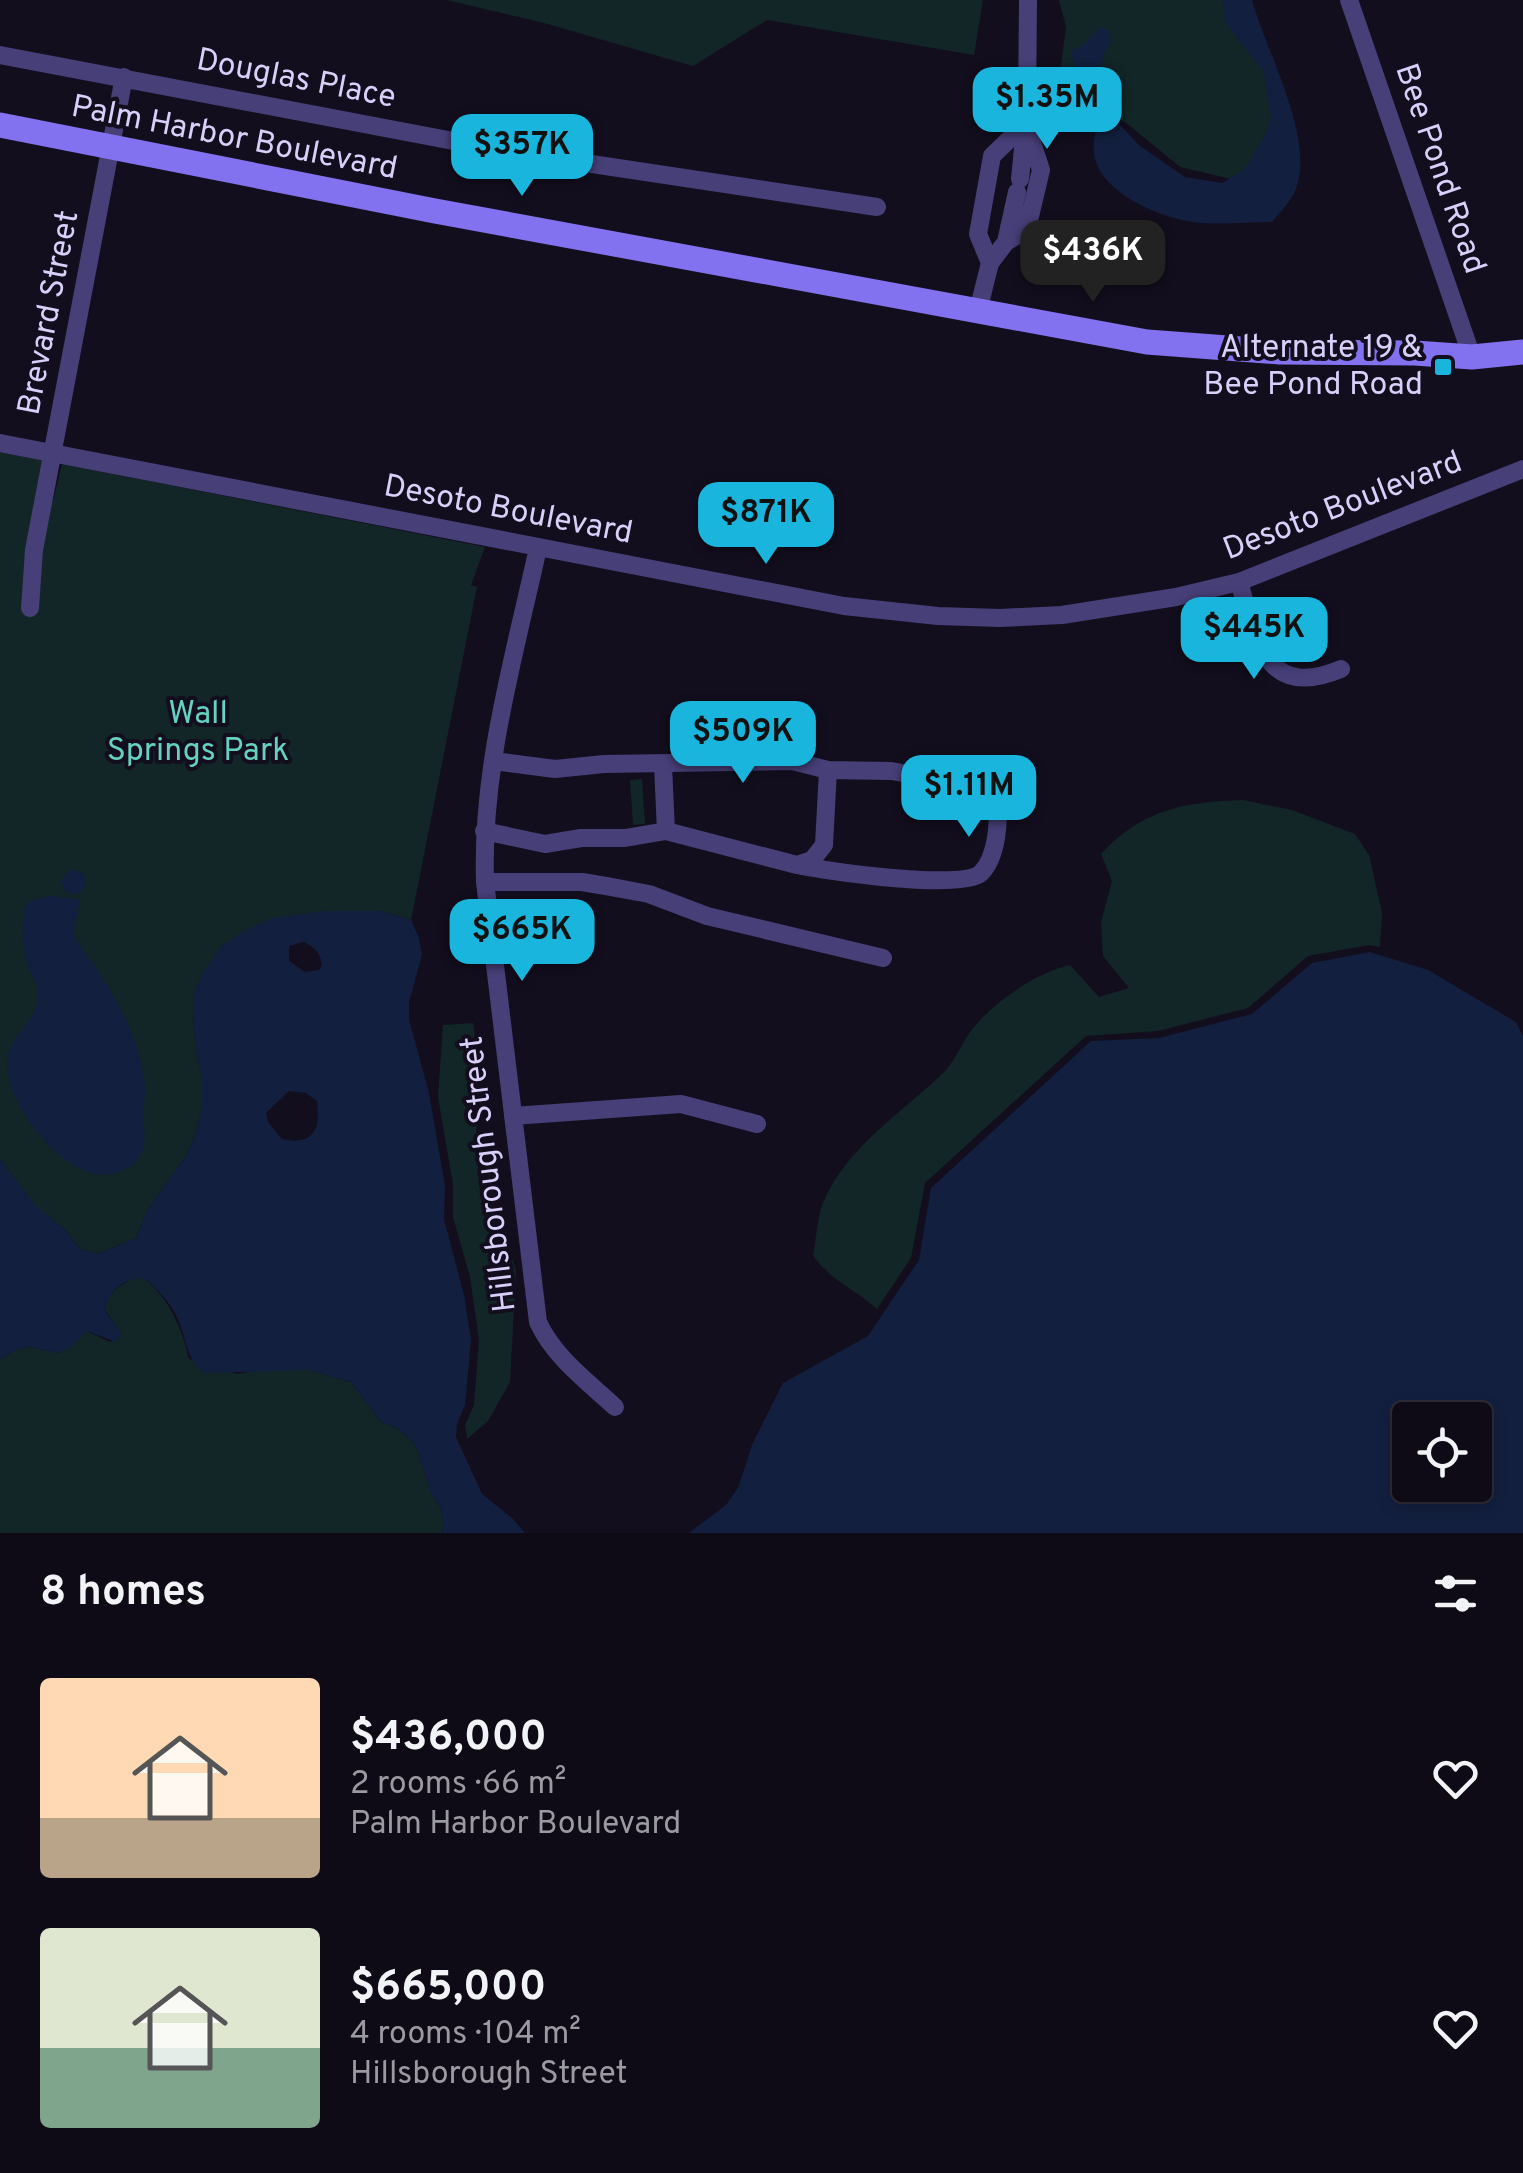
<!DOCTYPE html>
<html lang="en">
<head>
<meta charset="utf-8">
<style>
	body { margin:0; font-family:Overpass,sans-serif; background:#17131f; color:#f1f3f6; height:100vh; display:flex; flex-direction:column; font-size:38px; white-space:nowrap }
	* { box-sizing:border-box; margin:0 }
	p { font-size:32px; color:#9b9aa1 }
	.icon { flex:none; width:55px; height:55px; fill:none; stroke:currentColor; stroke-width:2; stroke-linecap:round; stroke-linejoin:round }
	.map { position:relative; height:1533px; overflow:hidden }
	.drawer { display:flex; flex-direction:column; background:#0e0a16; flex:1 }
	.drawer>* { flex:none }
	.tools { position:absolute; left:1392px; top:1402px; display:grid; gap:20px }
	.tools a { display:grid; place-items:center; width:100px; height:100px; border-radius:10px; background:#0e0a16; box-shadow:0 5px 15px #0003,0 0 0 2px #2e2b35; font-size:50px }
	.price { position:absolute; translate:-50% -85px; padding:0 22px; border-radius:20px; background:#19b5dd; color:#111; font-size:32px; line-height:65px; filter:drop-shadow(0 2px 5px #0008) }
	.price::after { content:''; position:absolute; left:50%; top:60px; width:30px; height:22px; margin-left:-15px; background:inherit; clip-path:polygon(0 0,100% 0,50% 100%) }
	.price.active { background:#222; color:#fff }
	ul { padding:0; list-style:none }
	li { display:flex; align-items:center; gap:30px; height:250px; padding:0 40px }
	li span { display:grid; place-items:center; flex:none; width:280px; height:200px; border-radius:10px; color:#555 }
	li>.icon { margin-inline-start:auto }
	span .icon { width:120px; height:120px; fill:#fffc; stroke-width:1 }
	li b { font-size:42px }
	h2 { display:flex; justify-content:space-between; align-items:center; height:120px; padding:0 40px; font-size:42px }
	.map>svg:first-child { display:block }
	.green { fill:#122527 }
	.water { fill:#121f3e; fill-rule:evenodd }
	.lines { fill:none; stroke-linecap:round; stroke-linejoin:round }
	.minor { stroke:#473f78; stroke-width:18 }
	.secondary { stroke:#8272ef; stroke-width:25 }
	.poi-dot { fill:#19b5dd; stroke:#130e1e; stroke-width:4 }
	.labels { text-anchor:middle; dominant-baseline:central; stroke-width:8; stroke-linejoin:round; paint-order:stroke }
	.street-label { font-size:32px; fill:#d9d0fa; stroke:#130e1e }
	.poi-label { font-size:32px; fill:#d9d0fa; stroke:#130e1e; text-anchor:end }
	.park-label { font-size:32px; fill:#65d1c1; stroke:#130e1e }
</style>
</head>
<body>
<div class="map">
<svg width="1523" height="1533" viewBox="0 0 1523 1533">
	<rect width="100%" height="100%" fill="#130e1e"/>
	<path class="green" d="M447 0H983L974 55 767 20 693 66 544 23Z
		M1059 0H1235L1266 60 1279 119 1240 181 1180 167 1125 122 1058 88 1066 27Z
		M0 452 43 460 35 497 53 501 62 464 485 547 471 585 477 587 411 920 381 911H325L193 1016 196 1052 202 1078V1106L196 1132 187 1155 148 1209 136 1238 98 1254 80 1249 66 1230 37 1208 0 1159Z
		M642 779 645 824 633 825 630 780Z
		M1243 800 1292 810 1355 834 1369 855 1382 912 1380 947 1369 945 1308 956 1248 1008 1158 1031 1086 1036 925 1183 911 1258 877 1309C852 1287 835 1284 813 1256 816 1240 817 1219 823 1203 847 1146 901 1114 943 1073 956 1060 962 1042 973 1028 996 1001 1035 973 1070 965L1099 997 1129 988 1103 956 1101 922 1112 881 1101 854C1142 809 1185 802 1243 800Z
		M473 1023 480 1072 476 1136 480 1191 491 1235 505 1236 516 1271 510 1382 488 1421 467 1439 465 1425 474 1405 479 1340 470 1277 453 1217V1184L438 1097 443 1025Z
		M135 1278H144C170 1300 181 1326 189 1359L237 1374 262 1369 309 1370 351 1382 380 1421 397 1428 415 1444 431 1492 440 1507 444 1523 442 1533H0V1359C32 1340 27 1348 59 1353L87 1331 110 1342 121 1334 105 1310C108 1291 118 1286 135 1278Z"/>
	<path class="water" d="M1222 0H1252C1266 52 1321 147 1292 197 1287 206 1278 214 1272 222 1245 222 1213 226 1187 221 1155 215 1104 193 1095 159 1091 145 1098 128 1095 113 1091 87 1073 70 1071 50L1082 46 1101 27 1109 30 1111 41 1103 56 1101 82 1106 105 1119 124 1140 146 1185 177 1222 183 1244 170 1265 136 1271 117 1264 72 1225 22Z
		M62 882a12 12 0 1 1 24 0a12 12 0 1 1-24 0Z
		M49 896 80 899 73 935C106 980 138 1027 145 1085 146 1095 143 1106 144 1116 144 1135 149 1151 132 1165 82 1204 12 1115 7 1069 4 1037 38 1024 38 995 38 983 32 976 28 966 21 945 21 927 25 906L33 900Z
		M326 911H381L411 920 419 938 422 955 409 1002V1019L429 1093 445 1186 444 1219 464 1295 471 1340 465 1405 457 1424 456 1437 482 1494 512 1518 525 1533H442L444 1523 440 1507 431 1492 415 1444 397 1428 380 1421 351 1382 309 1370 204 1373C184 1356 187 1337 176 1315 168 1300 157 1289 144 1278 123 1279 108 1290 105 1311L121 1333 116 1342 87 1331 72 1346 59 1353C27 1348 32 1340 0 1359V1159L37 1207 66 1230 80 1249 98 1254 136 1238 148 1209 187 1155 196 1132 202 1106V1078L196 1052 193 1016 195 989 203 972 222 945 241 933 272 918ZM304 942C315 948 320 952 322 965L319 970 305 972 289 961V946ZM289 1091 306 1093 317 1101C321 1130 313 1146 282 1139L268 1122 266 1113Z
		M1370 952 1428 970 1516 1022 1523 1036V1533H689L726 1505 738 1488 752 1445 783 1383 868 1336 919 1260 931 1188 1091 1041 1159 1038 1252 1014 1312 963ZM1410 1420H1475V1485H1410Z"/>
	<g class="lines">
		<path class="minor" d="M1349 0 1472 357
			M0 55 506 151 877 207
			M1020 179 1027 108 1028 0
			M1006 242 1027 229 1041 170 1029 133
			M990 263 978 234 992 156 1026 123
			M978 311 990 263 1006 242 1017 192
			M0 443 844 606 938 616 1000 618 1062 615 1176 597 1239 582 1523 469
			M538 548C514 657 481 770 485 882L538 1322C554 1357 587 1381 615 1407
			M1239 582C1256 638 1264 701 1341 669
			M30 608 34 550 124 77
			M494 761 555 769 604 764 792 761 828 770 891 771 961 783 988 790 996 799C1000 820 997 857 981 873 962 891 826 871 797 865
			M663 765 666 831
			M484 831 545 844 581 838H625L666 831 797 865 812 860 824 845 828 770
			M485 882H582L606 886 649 894 707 916 883 958
			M513 1116 681 1104 757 1124"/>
		<path class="secondary" d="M0 125 435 211 1147 342 1280 352 1415 353 1472 357 1523 352"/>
	</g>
	<rect class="poi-dot" x="1433" y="357" width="20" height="20" rx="5"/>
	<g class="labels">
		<g class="street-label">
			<text transform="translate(296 80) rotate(11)">Douglas Place</text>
			<text transform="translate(234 139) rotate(11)">Palm Harbor Boulevard</text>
			<text transform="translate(1439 169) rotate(71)">Bee Pond Road</text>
			<text transform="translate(50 313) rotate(-79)">Brevard Street</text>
			<text transform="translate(1343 507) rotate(-21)">Desoto Boulevard</text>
			<text transform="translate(508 511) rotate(11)">Desoto Boulevard</text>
			<text transform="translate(490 1174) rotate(-97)">Hillsborough Street</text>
		</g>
		<g class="poi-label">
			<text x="1423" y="349">Alternate 19 &amp;<tspan x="1423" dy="37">Bee Pond Road</tspan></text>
		</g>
		<g class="park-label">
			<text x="198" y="715">Wall<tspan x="198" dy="37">Springs Park</tspan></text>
		</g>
	</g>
</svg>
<div class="tools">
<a><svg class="icon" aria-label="locate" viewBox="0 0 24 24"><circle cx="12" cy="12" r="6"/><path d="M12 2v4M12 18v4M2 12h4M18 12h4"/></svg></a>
</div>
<b class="price" style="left:1047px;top:152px">$1.35M</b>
<b class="price" style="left:522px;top:199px">$357K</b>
<b class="price active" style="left:1093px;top:305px">$436K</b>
<b class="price" style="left:766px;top:567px">$871K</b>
<b class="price" style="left:1254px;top:682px">$445K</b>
<b class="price" style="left:743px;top:786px">$509K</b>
<b class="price" style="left:969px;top:840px">$1.11M</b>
<b class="price" style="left:522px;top:984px">$665K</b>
</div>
<section class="drawer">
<h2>8 homes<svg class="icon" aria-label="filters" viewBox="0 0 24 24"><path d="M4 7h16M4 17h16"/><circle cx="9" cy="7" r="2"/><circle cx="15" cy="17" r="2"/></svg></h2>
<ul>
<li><span style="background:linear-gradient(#ffd9b3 70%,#b9a48a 0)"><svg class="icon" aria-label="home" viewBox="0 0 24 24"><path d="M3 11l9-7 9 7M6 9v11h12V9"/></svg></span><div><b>$436,000</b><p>2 rooms · 66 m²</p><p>Palm Harbor Boulevard</p></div><svg class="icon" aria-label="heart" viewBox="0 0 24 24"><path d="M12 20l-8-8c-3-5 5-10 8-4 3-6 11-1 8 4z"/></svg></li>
<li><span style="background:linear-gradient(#dfe7d0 60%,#7fa58c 0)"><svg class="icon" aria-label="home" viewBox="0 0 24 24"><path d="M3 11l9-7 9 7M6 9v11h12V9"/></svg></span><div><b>$665,000</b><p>4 rooms · 104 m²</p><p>Hillsborough Street</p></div><svg class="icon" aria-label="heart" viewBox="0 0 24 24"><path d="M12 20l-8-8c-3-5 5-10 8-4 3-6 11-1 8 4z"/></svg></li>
</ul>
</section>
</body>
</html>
